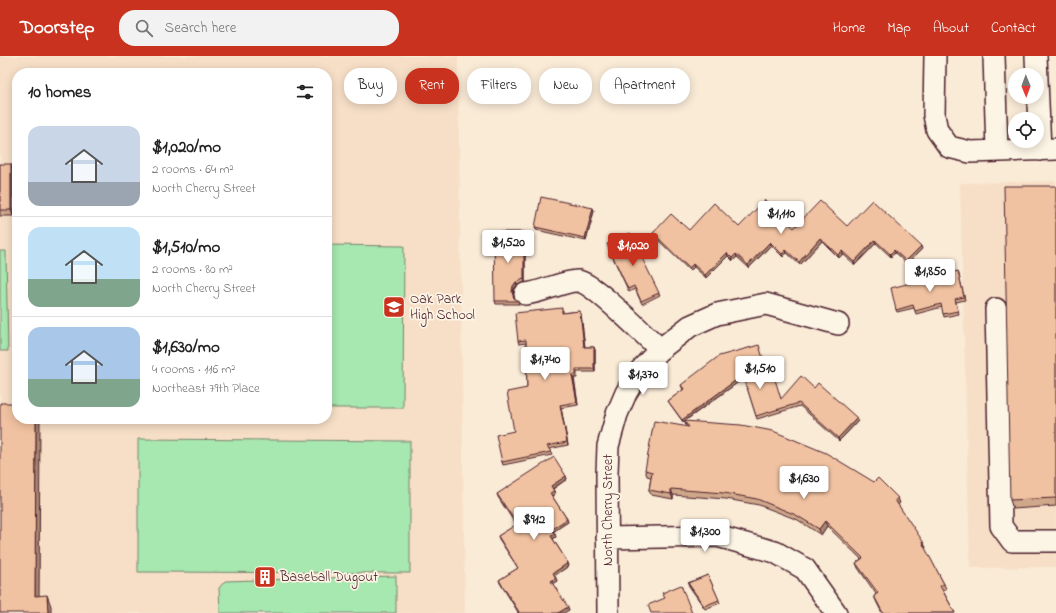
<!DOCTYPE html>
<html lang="en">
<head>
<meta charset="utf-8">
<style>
	body { margin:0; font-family:"Indie Flower",sans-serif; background:#f2f2f2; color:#222; height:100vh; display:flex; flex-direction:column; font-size:15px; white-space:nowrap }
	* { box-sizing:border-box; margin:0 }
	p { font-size:13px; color:#767676 }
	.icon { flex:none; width:22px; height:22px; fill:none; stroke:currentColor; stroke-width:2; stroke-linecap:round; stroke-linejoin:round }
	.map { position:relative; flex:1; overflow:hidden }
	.details { position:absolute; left:12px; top:12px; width:320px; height:356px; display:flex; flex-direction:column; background:#fff; border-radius:16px; box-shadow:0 2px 10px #0003 }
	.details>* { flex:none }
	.top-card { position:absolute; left:344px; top:12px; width:380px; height:36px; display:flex; gap:8px }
	.needle { width:26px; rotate:179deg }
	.controls { position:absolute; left:1008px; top:12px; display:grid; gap:8px }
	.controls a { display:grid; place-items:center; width:36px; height:36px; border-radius:50%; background:#fff; box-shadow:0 2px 10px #0003; font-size:20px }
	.price { position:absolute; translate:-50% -34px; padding:0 9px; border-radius:4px; background:#fff; color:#222; font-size:13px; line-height:26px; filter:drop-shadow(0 1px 2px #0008) }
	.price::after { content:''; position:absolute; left:50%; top:24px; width:12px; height:9px; margin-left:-6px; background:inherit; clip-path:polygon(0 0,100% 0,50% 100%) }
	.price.selected { background:#c8321e; color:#fff }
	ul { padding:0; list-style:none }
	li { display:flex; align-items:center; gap:12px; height:100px; padding:0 16px }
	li+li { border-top:1px solid #e0e0e0 }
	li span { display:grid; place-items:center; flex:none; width:112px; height:80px; border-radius:12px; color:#555 }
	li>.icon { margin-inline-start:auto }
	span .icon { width:48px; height:48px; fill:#fffc; stroke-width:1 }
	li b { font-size:17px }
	h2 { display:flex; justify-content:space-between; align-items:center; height:48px; padding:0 16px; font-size:17px }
	.tag { padding:0 14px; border-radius:16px; background:#fff; box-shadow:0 2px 10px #0003; font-size:14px; line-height:36px }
	.tag.selected { background:#c8321e; color:#fff }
	header { display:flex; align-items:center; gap:24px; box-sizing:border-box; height:56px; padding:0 20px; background:#c8321e; color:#fff }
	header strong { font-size:19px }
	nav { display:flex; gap:22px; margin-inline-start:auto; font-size:14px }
	.search { width:280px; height:36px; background:#f2f2f2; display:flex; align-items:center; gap:10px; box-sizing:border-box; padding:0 14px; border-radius:16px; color:#767676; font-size:15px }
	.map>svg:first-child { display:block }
	.built { fill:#f7dfc7; fill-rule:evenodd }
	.green { fill:#a7e7b0; stroke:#78836e }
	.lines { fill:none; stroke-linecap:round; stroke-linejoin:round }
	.minor-casing { stroke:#4a1f2b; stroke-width:24 }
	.minor { stroke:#fcf5e5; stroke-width:21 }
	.wall { fill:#cfa78a; stroke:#4a1f2b }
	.shaded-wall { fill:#a98871; stroke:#4a1f2b }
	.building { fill:#f1c2a1; stroke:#4a1f2b }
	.labels { text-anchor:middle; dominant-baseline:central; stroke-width:3.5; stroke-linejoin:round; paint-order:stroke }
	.poi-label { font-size:14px; fill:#4a1f2b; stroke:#fcf5e5; text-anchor:start }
	.street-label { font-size:14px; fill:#4a1f2b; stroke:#fcf5e5 }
</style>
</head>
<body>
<header>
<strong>Doorstep</strong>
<div class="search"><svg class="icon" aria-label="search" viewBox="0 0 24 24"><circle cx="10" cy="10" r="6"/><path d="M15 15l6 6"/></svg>Search here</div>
<nav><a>Home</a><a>Map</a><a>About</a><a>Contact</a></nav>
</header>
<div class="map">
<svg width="1056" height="557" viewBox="0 0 1056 557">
	<rect width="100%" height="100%" fill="#faebd7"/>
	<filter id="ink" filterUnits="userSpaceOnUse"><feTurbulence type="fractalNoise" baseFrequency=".025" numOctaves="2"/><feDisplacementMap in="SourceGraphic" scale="8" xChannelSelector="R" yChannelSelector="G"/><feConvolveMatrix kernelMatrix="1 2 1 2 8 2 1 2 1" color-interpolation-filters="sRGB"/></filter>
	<g filter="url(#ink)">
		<path class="built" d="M0 0H458L465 557H0ZM17 17H327V363H17Z
			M1056 125V511L970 512 960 127Z"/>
		<path class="green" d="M327 189 404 190 403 352H327Z
			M0 195H6L8 295H0Z
			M138 383 410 385V517L138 516Z
			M396 520V557H220L219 532 225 525Z"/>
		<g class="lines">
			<g class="minor-casing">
				<path id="minor" d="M935 0 934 59 937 74 949 91 970 96 1056 93
					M994 0 997 95
					M1036 0 1040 94
					M525 238C540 237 566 224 578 225 594 227 645 280 660 293
					M996 253 1001 470 1012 485H1056
					M607 482 717 480 775 496 805 513 836 557
					M608 557 607 417 608 390 617 358 626 337 638 317 658 295 690 270 717 258 766 248 838 268"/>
			</g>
			<use href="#minor" class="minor"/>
		</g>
		<path class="wall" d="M0 108 13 114V160H0Z
			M1056 130V450L1013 453 1010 444Z
			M593 152 594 155 586 185 536 174 535 171Z
			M847 170 922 193 907 208 895 197 891 201 876 187 855 209 843 198 839 202 822 185 800 209 787 197 783 201 771 189 749 212 737 201 733 205 728 200 706 222 694 211 690 215 654 180 653 177 739 171 794 172Z
			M524 176 525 179V226L517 229 514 233 513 239 514 242 518 245 519 248H496L495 245Z
			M608 191 659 237 660 239 642 248 635 233 629 236Z
			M958 215 965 244 956 246 959 258 944 261 942 251 916 258 914 252 897 256 896 254Z
			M563 254V257L580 255 581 258 585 291H594L595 294V316H577V322H574L578 349 561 352 568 389 549 393 552 399 503 409 502 406 514 375 527 332 526 287 519 288 518 285Z
			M764 306 781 343 814 332 858 365 839 385 800 350 757 363 744 322 685 365 900 447 898 449 926 492 925 493 944 528 946 533 943 535 955 557H882L876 545 874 540 876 538 858 512 856 507 861 503 827 470 821 479 798 464 759 449 726 443 673 439V443L651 439 649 434 651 421 647 420 645 414 686 371 685 366H683L670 348 668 345 683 334 681 329Z
			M566 420 567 423 553 433 555 438 552 440 567 463 568 466 553 475 556 481 553 483 568 507 569 510 554 519 557 525 552 527 569 554 518 556 500 527 499 524 518 512 499 483 498 480 516 469 498 441 497 438Z
			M708 519 720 547 705 553 689 530 688 527Z"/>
		<path class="shaded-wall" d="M11 108 13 114V160L11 154Z
			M593 152 594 155 586 185 585 182Z
			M524 176 525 179V226L524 223Z
			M820 182 822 185 800 209 799 206Z
			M875 184 876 187 855 209 854 206Z
			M770 186 771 189 749 212 748 209Z
			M921 190 922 193 907 208 906 205Z
			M786 194 787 197 783 201 782 198Z
			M894 194 895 197 891 201 890 198Z
			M842 195 843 198 839 202 838 199Z
			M727 197 728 200 706 222 705 219Z
			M736 198 737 201 733 205 732 202Z
			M693 208 694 211 690 215 689 212Z
			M516 226 517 229 514 233 513 239 512 236 513 230Z
			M580 255 581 258 585 294 584 291Z
			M594 291 595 294V316L594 313Z
			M572 319 574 322 578 349 577 346Z
			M743 319 744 322 683 366 682 364Z
			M560 349 561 352 568 389 567 386Z
			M857 362 858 365 839 385 838 382Z
			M36 363H40L39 550 35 540Z
			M566 420 567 423 552 433 551 430Z
			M671 433 673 439V443L671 438Z
			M554 435 555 438 551 440 550 437Z
			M898 442 900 447 897 450 895 444Z
			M567 463 568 466 553 476 552 473Z
			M825 465 827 470 821 479 819 473Z
			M555 478 556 481 552 483 551 480Z
			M924 487 926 492 925 493 923 488Z
			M568 507 569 510 554 520 553 517Z
			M556 522 557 525 552 528 551 525Z
			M47 539 51 550V557H48Z
			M568 551 569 554 564 557H558Z"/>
		<path class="building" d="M0 108H11V154H0Z
			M1004 130H1056V442L1010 444Z
			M541 141 593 152 585 182 535 171Z
			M765 144 794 172 820 145 847 170 872 144 921 190 906 205 894 194 890 198 875 184 854 206 842 195 838 199 820 182 799 206 786 194 782 198 770 186 748 209 736 198 732 202 727 197 705 219 693 208 689 212 653 177 671 158 689 174 714 147 739 171Z
			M494 176H524V223L516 226 513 230 512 236 514 242 518 245H495Z
			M630 177 659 237 641 245 634 230 628 233 607 188Z
			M958 215 964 241 955 243 958 255 943 258 941 248 915 255 913 249 896 254 891 232Z
			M562 252V257L580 255 584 291H594V313H576V319H572L577 346 560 349 567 386 547 390 551 396 502 406 496 379 514 375 507 336 527 332 526 284 518 285 515 257Z
			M759 289 764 306 769 304 781 343 801 320 814 332 818 327 857 362 838 382 799 347 756 360 743 319 682 364 668 345 684 333 681 329 719 300Z
			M0 347H17V363H36L35 540 47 539 48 557H0Z
			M654 365 689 371 684 365 741 369 773 375 826 397 874 426 878 422 898 442 895 444 924 487 923 488 944 528 940 530 955 557H883L874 540 878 537 856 507 863 502 825 465 819 473 796 459 757 443 724 437 671 433V438L649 434 652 416 645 414Z
			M554 401 566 420 551 430 554 435 550 437 567 463 552 473 555 478 551 480 568 507 553 517 556 522 551 525 568 551 558 557H517L519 556 499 524 518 512 498 480 517 468 497 438Z
			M708 519 719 544 704 550 688 527Z
			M681 529 692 557H651L648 549 665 542 662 537Z"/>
	</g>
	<defs>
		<g id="school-square" transform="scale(1.15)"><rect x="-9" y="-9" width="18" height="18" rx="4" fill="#c8321e" stroke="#fcf5e5"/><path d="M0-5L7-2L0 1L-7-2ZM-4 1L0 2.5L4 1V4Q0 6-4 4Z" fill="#fff"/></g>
		<g id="building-square" transform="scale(1.15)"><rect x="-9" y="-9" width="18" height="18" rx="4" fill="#c8321e" stroke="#fcf5e5"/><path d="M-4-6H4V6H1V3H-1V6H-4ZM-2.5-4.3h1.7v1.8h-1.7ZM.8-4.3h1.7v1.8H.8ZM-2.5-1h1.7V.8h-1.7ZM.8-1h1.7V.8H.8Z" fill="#fff"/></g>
	</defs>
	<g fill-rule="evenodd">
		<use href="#school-square" x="394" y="251"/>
		<use href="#building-square" x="265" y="521"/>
	</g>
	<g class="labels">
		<g class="poi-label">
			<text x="410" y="243">Oak Park<tspan x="410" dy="16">High School</tspan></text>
			<text x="280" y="521">Baseball Dugout</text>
		</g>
		<g class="street-label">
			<text transform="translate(608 454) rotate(-90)">North Cherry Street</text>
		</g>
	</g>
</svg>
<div class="controls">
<a><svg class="needle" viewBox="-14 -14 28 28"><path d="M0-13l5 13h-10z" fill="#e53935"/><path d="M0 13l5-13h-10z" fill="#767676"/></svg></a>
<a><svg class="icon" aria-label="locate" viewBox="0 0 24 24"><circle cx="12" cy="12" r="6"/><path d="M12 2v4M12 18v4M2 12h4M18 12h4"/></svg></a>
</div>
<b class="price" style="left:781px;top:179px">$1,110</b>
<b class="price" style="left:508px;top:208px">$1,520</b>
<b class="price selected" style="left:633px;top:211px">$1,020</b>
<b class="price" style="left:930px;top:237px">$1,850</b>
<b class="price" style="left:545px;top:325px">$1,740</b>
<b class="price" style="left:760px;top:334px">$1,510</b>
<b class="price" style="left:643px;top:340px">$1,370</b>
<b class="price" style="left:804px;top:444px">$1,630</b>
<b class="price" style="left:534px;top:485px">$912</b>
<b class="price" style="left:705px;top:497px">$1,300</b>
<div class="top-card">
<a class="tag">Buy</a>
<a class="tag selected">Rent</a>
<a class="tag">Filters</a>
<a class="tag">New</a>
<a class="tag">Apartment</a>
</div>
<section class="details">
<h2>10 homes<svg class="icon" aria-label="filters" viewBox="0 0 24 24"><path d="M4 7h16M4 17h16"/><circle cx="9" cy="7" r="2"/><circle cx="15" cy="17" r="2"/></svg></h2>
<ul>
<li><span style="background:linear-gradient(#c9d6e8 70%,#9aa5b1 0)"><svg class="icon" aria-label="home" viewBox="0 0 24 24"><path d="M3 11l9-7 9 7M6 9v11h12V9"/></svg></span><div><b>$1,020/mo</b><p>2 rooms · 64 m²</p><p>North Cherry Street</p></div></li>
<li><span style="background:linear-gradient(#bfe0f5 65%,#7fa58c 0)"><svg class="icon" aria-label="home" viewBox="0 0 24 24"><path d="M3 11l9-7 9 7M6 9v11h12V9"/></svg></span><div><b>$1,510/mo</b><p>2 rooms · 80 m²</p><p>North Cherry Street</p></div></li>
<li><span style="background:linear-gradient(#a9c7e8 65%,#7fa58c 0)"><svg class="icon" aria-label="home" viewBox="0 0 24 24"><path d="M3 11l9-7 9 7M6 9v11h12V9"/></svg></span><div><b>$1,630/mo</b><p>4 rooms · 116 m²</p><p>Northeast 79th Place</p></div></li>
</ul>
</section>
</div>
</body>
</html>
